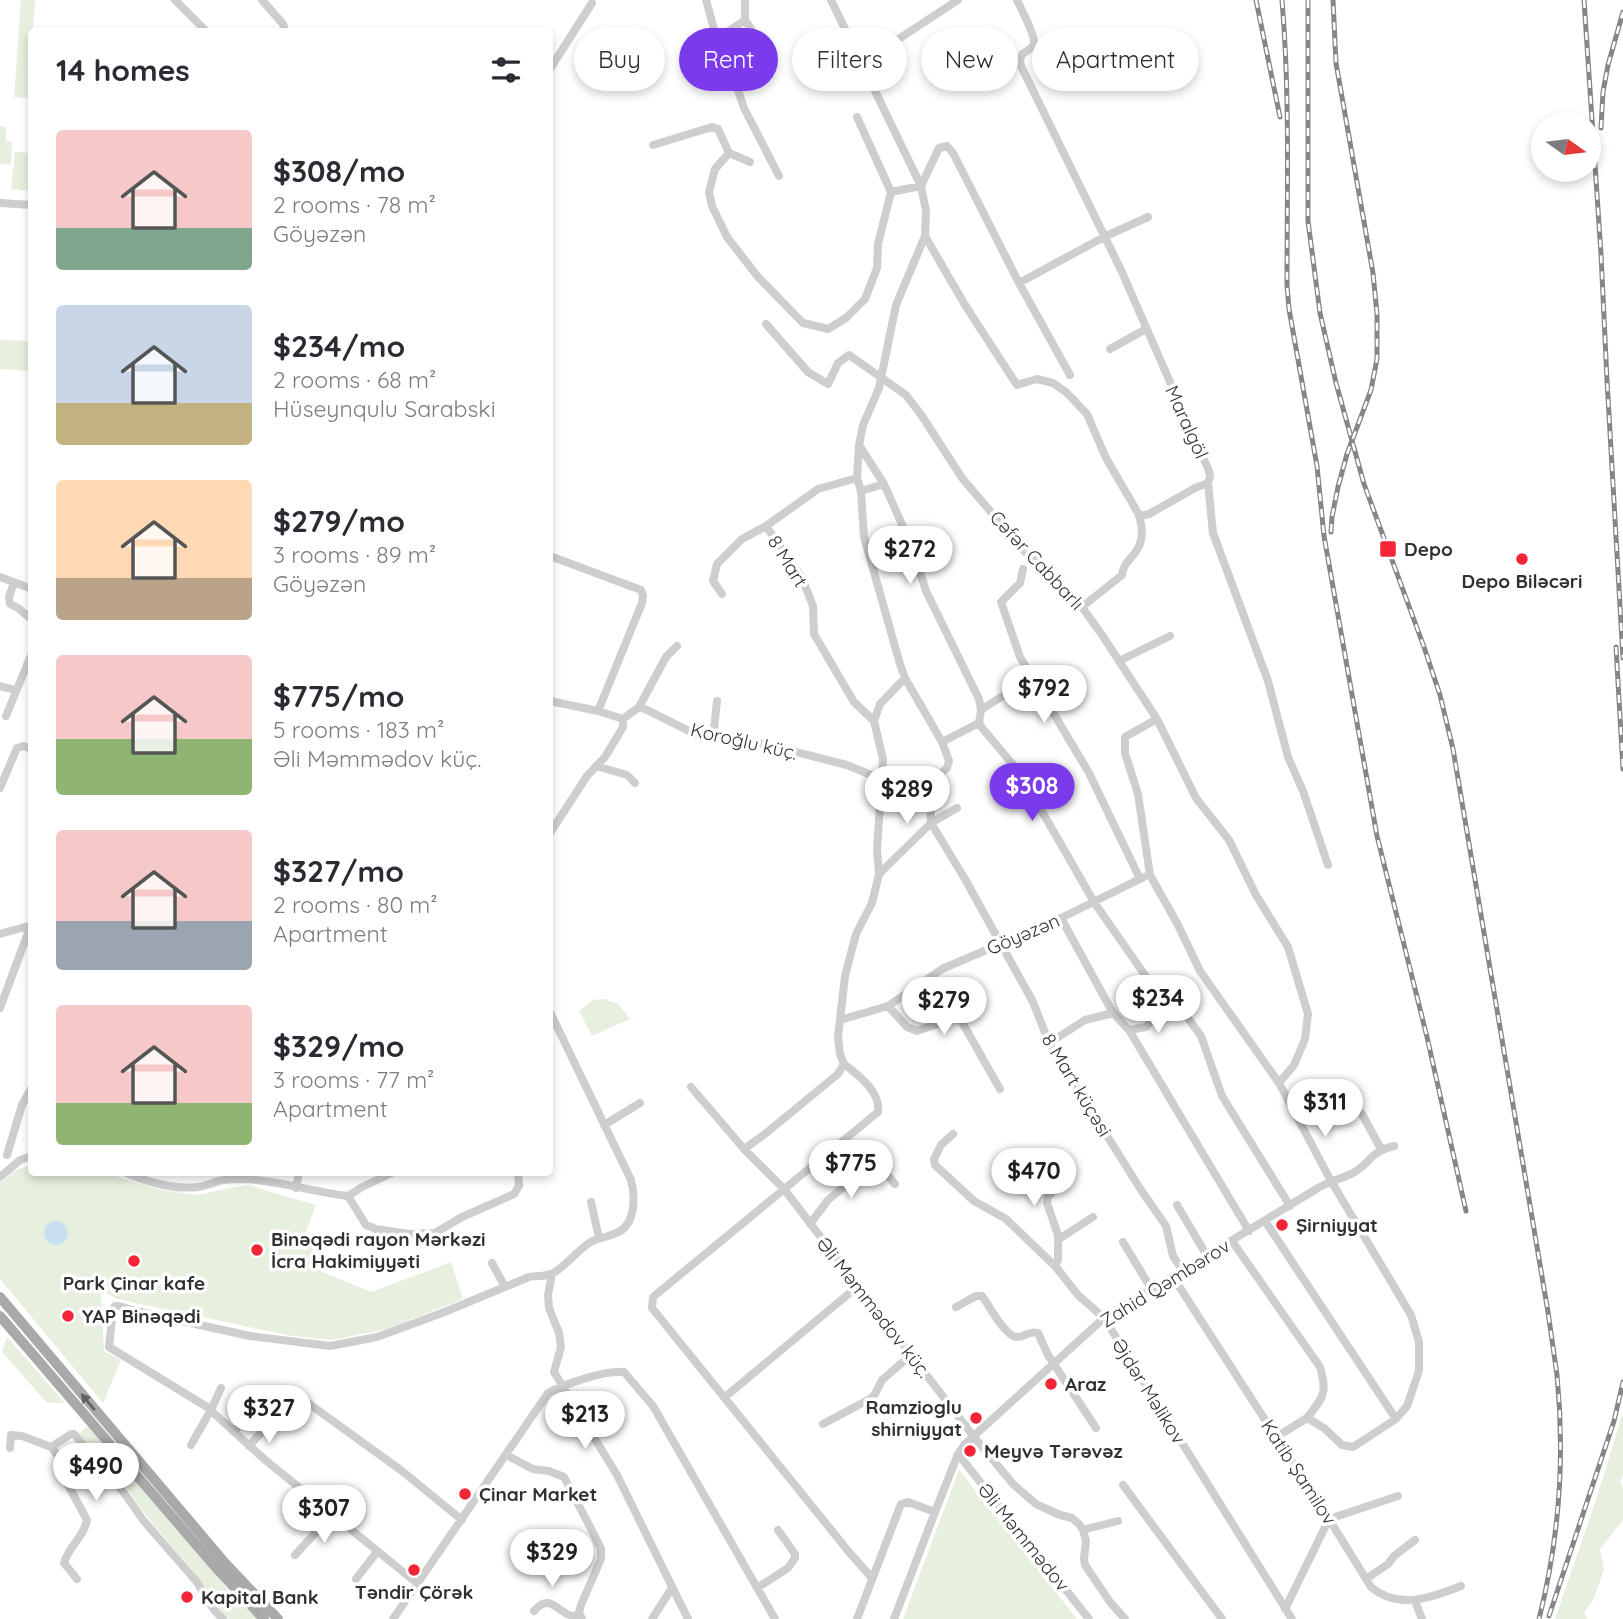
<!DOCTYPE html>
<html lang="en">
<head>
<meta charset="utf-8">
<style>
	body { margin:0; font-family:Quicksand,sans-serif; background:#f2f2f3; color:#2b2b33; height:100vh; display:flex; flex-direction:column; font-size:26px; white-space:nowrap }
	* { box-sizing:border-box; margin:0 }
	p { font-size:23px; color:#7c7c81 }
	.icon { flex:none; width:38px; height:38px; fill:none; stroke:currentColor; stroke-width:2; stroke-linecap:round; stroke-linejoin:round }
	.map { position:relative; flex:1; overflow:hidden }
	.sheet { position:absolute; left:28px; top:28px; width:525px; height:1148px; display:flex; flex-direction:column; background:#fff; border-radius:7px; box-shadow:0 4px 10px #0003 }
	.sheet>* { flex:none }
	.top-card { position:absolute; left:574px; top:28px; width:665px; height:63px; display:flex; gap:14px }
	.needle { width:46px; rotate:104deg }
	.controls { position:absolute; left:1531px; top:112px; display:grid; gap:14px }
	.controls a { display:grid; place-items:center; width:70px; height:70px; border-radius:50%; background:#fff; box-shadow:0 4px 10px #0003; font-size:35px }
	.price { position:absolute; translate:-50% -60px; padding:0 16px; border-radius:24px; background:#fff; color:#222; font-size:23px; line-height:46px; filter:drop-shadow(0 2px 4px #0008) }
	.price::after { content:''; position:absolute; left:50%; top:42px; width:21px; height:16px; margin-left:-10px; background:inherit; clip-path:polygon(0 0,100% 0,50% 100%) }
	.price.current { background:#7c3aed; color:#fff }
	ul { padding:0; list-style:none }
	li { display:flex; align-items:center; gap:21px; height:175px; padding:0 28px }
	li span { display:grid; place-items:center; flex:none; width:196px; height:140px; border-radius:7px; color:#555 }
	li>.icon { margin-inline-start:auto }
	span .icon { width:84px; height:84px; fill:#fffc; stroke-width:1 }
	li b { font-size:30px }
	h2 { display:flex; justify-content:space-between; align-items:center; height:84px; padding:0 28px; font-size:30px }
	.tag { padding:0 24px; border-radius:32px; background:#fff; box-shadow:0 4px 10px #0003; font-size:24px; line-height:63px }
	.tag.current { background:#7c3aed; color:#fff }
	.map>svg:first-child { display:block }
	.green { fill:#e7efde }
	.water { fill:#c8e1f0 }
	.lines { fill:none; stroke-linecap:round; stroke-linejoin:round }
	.minor { stroke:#cecece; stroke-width:8 }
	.major { stroke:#a9a9a9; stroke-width:10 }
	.rail-casing { stroke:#868686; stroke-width:5 }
	.rail { stroke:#fff; stroke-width:2.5; stroke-dasharray:8; stroke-linecap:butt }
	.oneway { fill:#616161 }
	.poi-dot { fill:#f52538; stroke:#fff; stroke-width:2.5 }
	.labels { text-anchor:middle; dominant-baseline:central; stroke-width:7; stroke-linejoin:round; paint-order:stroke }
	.street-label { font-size:19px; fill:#313131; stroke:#fff }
	.poi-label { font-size:19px; font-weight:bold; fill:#313131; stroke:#fff; text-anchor:start }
</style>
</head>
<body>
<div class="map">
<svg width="1623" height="1619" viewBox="0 0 1623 1619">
	<rect width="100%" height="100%" fill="#fff"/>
	<path class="green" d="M21 0H35L33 31 32 32 31 98 14 97Z
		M0 126 6 127V141L12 142 11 165 0 164Z
		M15 152 31 153V191L11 189Z
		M0 340 31 341V371L0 369Z
		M605 999 618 1004 630 1019 592 1036 579 1011 593 1000Z
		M31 1165 32 1172 105 1173 161 1190 196 1195 247 1185 316 1205 306 1232 317 1236 310 1256 313 1268 371 1292 451 1262 463 1299 387 1329 332 1340 292 1336 117 1299 101 1290 104 1351 121 1360 103 1403 0 1279V1183L14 1171Z
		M7 1337 65 1403H47L2 1352Z
		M1623 1412V1476L1620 1481 1623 1488V1520L1600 1549 1604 1570 1594 1598 1584 1613 1588 1619H1555L1598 1494Z
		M88 1426 229 1591 258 1619H229L222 1613 192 1570 153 1524 139 1506 127 1487 79 1434Z
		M959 1470 1077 1619H903Z"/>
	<path class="water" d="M44 1233a12 12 0 1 1 24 0a12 12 0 1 1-24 0Z"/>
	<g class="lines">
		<path class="minor" d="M175 0 207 32
			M262 0 283 24 284 27 282 32
			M706 0 714 29 720 37 744 108 779 176
			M831 0 921 186 926 211 925 236 896 305 879 388 863 425 859 445 857 478 861 491 864 537 900 664 905 678 942 742 979 723 983 729 1020 773 1094 902 1165 1004
			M1017 0C1021 9 1035 34 1034 43 1031 54 1017 49 1021 66L1121 270 1209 471 1210 477 1208 483 1213 533 1268 681 1288 757 1303 791 1328 865
			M720 37 745 20
			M728 61 759 47 760 42 745 20V0
			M862 63 958 0
			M550 69 592 3
			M653 145 712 127 718 129 729 153
			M750 162 729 153 715 169 709 192 712 206 727 237 758 277 803 323 828 329 846 318 865 299 877 268 878 244 891 192 857 117
			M891 192 921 186 939 148 947 146 953 153 1019 283 1070 375
			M0 203 32 205
			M925 236 965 305 1017 385 1037 379 1053 383 1066 392 1087 414 1106 458 1138 513 1141 516 1149 514 1195 488 1208 483
			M1019 283 1106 236 1148 217
			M766 324 808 372 828 384 838 363 849 355 906 395 922 416 962 478 1025 552 1049 572 1082 607 1102 635 1157 719 1196 798 1229 840 1256 895 1288 947 1308 1014 1305 1039 1294 1065 1279 1083
			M1110 349 1146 329
			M859 445 884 484 912 547 926 591 979 699 981 710 979 723
			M857 478 818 489 766 526 802 578 813 606 814 634 854 702 874 721
			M861 491 884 484
			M550 556 641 590 643 596 642 603 598 711
			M1023 569 1020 583 1001 602 1020 657 1089 773 1140 879
			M0 577 32 589
			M14 582 9 597 10 604 18 608 31 619
			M722 594 713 581 717 564 742 539 766 526
			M1082 607 1122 575C1123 562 1134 558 1139 546 1144 535 1142 524 1138 513
			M1119 661 1170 636
			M0 686 15 690
			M550 701 598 711 623 719
			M639 707 666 657 677 646
			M981 710 1032 677
			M6 716 32 653
			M1157 719 1125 737V753L1138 794 1150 875 1178 925 1200 971 1279 1083 1331 1181 1411 1315 1419 1342V1371L1407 1406 1396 1419 1353 1447 1342 1445 1324 1428 1307 1418 1276 1437
			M713 738 717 701
			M942 742 949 761 947 768 937 777 930 791 931 823 965 879 1033 1002 1049 1043 1141 1190 1166 1226 1173 1256 1183 1271
			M596 766 627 775 635 783
			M0 788 17 748 23 746 32 749
			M550 833 587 776 605 757 623 727V719L639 707 647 710 695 734 713 738 764 744 847 765 881 779
			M879 874 931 823 957 808
			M1061 918 1113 1013 1129 1030 1249 1231
			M0 934 32 925
			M1165 1004 1176 1002 1201 1036 1222 1096 1290 1206
			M888 1006 907 1027 917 1031 957 1017 962 1022 1000 1089
			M0 1008 32 922
			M840 1020 888 1006 942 969 1061 918 1144 877
			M1129 1030 1146 1027 1165 1004
			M1049 1043 1085 1020 1113 1013
			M844 1064C858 1075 881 1092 878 1112L653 1297 652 1308 849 1552 872 1578
			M691 1087 744 1149 784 1189 974 1437 1013 1484 1036 1504 1060 1515 1072 1518 1079 1524 1083 1530 1086 1541 1084 1558 1085 1565 1110 1602 1125 1619
			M1362 1114 1381 1149
			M604 1125 640 1103
			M953 1134 941 1145 934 1159 935 1165 974 1201 1006 1219 1055 1266 1078 1295 1104 1318 1292 1619
			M744 1149 765 1134 838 1074 844 1064 840 1054 838 1037 845 976 856 934 872 903 879 874 877 850 883 759 874 721 880 704 905 678
			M7 1155 22 1105 32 1087
			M124 1172C147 1182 173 1190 198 1187 207 1186 215 1181 224 1180 231 1179 239 1179 246 1179 280 1181 314 1192 348 1196
			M0 1177 20 1160 32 1156
			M296 1188 299 1172
			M348 1196 366 1225 376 1229 409 1234 435 1233 462 1217 514 1194 519 1186 518 1172
			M348 1196 362 1187 394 1172
			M591 1202 599 1238
			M1177 1205 1207 1256
			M1265 1221 1396 1419
			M810 1224 828 1200 868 1167C880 1162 887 1175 895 1184
			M1059 1239 1093 1217
			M1232 1241 1320 1367C1328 1394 1323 1397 1307 1418
			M1123 1242 1152 1290
			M492 1263 505 1287
			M1055 1266 1058 1260V1235L1047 1203 1048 1197 1068 1174
			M552 1274 548 1295 549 1308 559 1333 561 1347 554 1372 617 1475 688 1619
			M1173 1277 1329 1519 1371 1587C1398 1610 1431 1598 1461 1586
			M956 1307 976 1296H982C989 1305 1004 1335 1016 1337 1024 1338 1028 1330 1038 1333L1048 1355 1096 1428
			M725 1397 858 1286
			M823 1424 870 1399 875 1394 882 1380 911 1355
			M234 1432 259 1399
			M191 1445 211 1410 221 1388
			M249 1446 288 1402 298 1400 308 1403 402 1471 462 1520
			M51 1447 61 1460 67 1483 87 1520C84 1537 68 1547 64 1563L77 1579
			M10 1448 11 1435 22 1436 51 1447 71 1434H74L125 1494 143 1520 196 1581 215 1611 223 1619
			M958 1454 1089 1619
			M506 1455 533 1469 549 1471 564 1477 601 1548V1559L581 1605 579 1612 582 1619
			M1123 1485 1222 1619
			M1083 1530 1118 1521
			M295 1555 332 1515
			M356 1579 377 1552
			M1366 1579 1388 1564 1394 1556 1415 1540
			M418 1584 264 1459 207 1407 109 1347 113 1309 115 1306H119L136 1311 250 1336 330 1346 377 1337 442 1313 529 1277C536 1275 544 1277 551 1274 560 1272 578 1250 589 1243 598 1237 611 1237 620 1231 636 1222 635 1194 631 1180L550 1012
			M757 1588 788 1568 795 1558V1554L778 1530
			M1415 1601 1422 1619
			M1285 1609 1329 1519 1398 1496
			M534 1611C548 1595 554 1607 567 1614 571 1616 576 1616 580 1617
			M393 1619 548 1393C564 1384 606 1370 624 1372L653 1406 775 1619
			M652 1619 672 1588
			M857 1619 901 1504 908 1502 935 1512
			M894 1619 935 1512 958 1454 965 1444 1104 1318 1318 1188C1329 1182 1340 1179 1351 1174 1370 1165 1368 1152 1394 1146"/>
		<path class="major" d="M0 1297 225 1563 278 1619
			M0 1316 217 1569 264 1619"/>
		<g class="rail-casing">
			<path id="rail" d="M1256 0 1280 117
				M1282 0C1290 95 1287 190 1287 285L1289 309 1317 466 1324 536 1377 836 1427 1037 1466 1211
				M1308 0V221L1320 313 1336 383 1364 484 1424 647 1440 695 1453 749 1548 1312C1551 1333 1554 1354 1557 1375 1565 1456 1559 1540 1539 1619
				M1584 0 1601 254 1607 380 1623 658
				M1601 128 1603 92 1608 65 1623 12
				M1331 532 1332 517 1338 487 1347 454 1371 390 1377 359V314L1373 273 1336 63 1333 0
				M1616 647 1623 769
				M1549 1616 1614 1421 1623 1382"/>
		</g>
		<use href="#rail" class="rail"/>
	</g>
	<defs><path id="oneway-solid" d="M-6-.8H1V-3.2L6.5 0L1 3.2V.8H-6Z" transform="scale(1.75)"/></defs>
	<use class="oneway" href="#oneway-solid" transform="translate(88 1402) rotate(-130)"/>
	<g class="poi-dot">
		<rect x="1379" y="540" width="18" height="18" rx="3.5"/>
		<circle cx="1522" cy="559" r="7"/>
		<circle cx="1282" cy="1225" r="7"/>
		<circle cx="257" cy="1250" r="7"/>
		<circle cx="134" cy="1261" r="7"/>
		<circle cx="68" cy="1316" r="7"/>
		<circle cx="1051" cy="1384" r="7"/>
		<circle cx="976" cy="1418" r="7"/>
		<circle cx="970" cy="1451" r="7"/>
		<circle cx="465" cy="1494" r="7"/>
		<circle cx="414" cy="1570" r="7"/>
		<circle cx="187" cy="1597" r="7"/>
	</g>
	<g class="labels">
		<g class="street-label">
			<text transform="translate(1187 422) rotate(66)">Maralgöl</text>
			<text transform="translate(1037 560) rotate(47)">Cəfər Cabbarlı</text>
			<text transform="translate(788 561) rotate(58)">8 Mart</text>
			<text transform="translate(744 741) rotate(13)">Koroğlu küç.</text>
			<text transform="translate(1023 934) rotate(-23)">Göyəzən</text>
			<text transform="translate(1077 1085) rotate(59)">8 Mart küçəsi</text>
			<text transform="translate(1165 1283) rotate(-32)">Zahid Qəmbərov</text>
			<text transform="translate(874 1307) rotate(52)">Əli Məmmədov küç.</text>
			<text transform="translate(1149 1391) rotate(58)">Əjdər Məlikov</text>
			<text transform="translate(1299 1472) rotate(57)">Katib Şamilov</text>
			<text transform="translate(1024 1537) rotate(51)">Əli Məmmədov</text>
		</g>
		<g class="poi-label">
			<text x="1404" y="549">Depo</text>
			<text x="1522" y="581" text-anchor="middle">Depo Biləcəri</text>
			<text x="1296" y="1225">Şirniyyat</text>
			<text x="271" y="1239">Binəqədi rayon Mərkəzi<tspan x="271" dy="22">İcra Hakimiyyəti</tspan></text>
			<text x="134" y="1283" text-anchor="middle">Park Çinar kafe</text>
			<text x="82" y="1316">YAP Binəqədi</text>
			<text x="1065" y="1384">Araz</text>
			<text x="962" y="1407" text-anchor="end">Ramzioglu<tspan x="962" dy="22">shirniyyat</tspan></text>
			<text x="984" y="1451">Meyvə Tərəvəz</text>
			<text x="479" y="1494">Çinar Market</text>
			<text x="414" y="1592" text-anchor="middle">Təndir Çörək</text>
			<text x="201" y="1597">Kapital Bank</text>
		</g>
	</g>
</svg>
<div class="controls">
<a><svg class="needle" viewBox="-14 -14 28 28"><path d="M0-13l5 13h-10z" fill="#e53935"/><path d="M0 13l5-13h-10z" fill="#7c7c81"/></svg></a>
</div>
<b class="price" style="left:910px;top:586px">$272</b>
<b class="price" style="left:1044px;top:725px">$792</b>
<b class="price current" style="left:1032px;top:823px">$308</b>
<b class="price" style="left:907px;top:826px">$289</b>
<b class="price" style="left:1158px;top:1035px">$234</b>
<b class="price" style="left:944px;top:1037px">$279</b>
<b class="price" style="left:1325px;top:1139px">$311</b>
<b class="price" style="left:851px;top:1200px">$775</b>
<b class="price" style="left:1034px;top:1208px">$470</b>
<b class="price" style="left:269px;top:1445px">$327</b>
<b class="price" style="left:585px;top:1451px">$213</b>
<b class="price" style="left:96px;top:1503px">$490</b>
<b class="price" style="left:324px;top:1545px">$307</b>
<b class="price" style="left:552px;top:1589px">$329</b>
<div class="top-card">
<a class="tag">Buy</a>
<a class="tag current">Rent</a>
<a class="tag">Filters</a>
<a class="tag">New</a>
<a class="tag">Apartment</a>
</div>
<section class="sheet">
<h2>14 homes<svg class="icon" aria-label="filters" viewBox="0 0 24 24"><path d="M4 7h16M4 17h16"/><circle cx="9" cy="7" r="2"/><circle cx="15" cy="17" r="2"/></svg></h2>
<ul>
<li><span style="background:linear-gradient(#f6c9c9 70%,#7fa58c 0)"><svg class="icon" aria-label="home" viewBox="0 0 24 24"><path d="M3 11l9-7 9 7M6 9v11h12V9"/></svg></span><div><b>$308/mo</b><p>2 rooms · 78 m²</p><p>Göyəzən</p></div></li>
<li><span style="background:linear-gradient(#c9d6e8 70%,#c2b280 0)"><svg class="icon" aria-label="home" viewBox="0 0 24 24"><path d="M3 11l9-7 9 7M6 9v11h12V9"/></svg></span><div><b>$234/mo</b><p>2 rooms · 68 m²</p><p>Hüseynqulu Sarabski</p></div></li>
<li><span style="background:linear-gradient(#ffd9b3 70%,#b9a48a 0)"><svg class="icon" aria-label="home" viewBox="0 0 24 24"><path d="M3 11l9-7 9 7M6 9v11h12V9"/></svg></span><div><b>$279/mo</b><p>3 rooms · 89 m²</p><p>Göyəzən</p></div></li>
<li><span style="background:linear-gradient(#f6c9c9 60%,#8fb573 0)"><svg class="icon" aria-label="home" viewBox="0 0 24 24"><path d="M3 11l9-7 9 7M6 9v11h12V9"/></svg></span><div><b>$775/mo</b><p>5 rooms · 183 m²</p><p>Əli Məmmədov küç.</p></div></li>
<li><span style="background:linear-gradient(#f6c9c9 65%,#9aa5b1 0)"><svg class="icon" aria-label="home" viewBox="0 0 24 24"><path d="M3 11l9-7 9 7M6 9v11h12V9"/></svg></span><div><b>$327/mo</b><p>2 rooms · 80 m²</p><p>Apartment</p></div></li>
<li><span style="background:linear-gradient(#f6c9c9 70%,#8fb573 0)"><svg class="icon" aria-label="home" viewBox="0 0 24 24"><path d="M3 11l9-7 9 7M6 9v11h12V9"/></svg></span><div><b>$329/mo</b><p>3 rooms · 77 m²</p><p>Apartment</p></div></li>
</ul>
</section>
</div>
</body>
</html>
